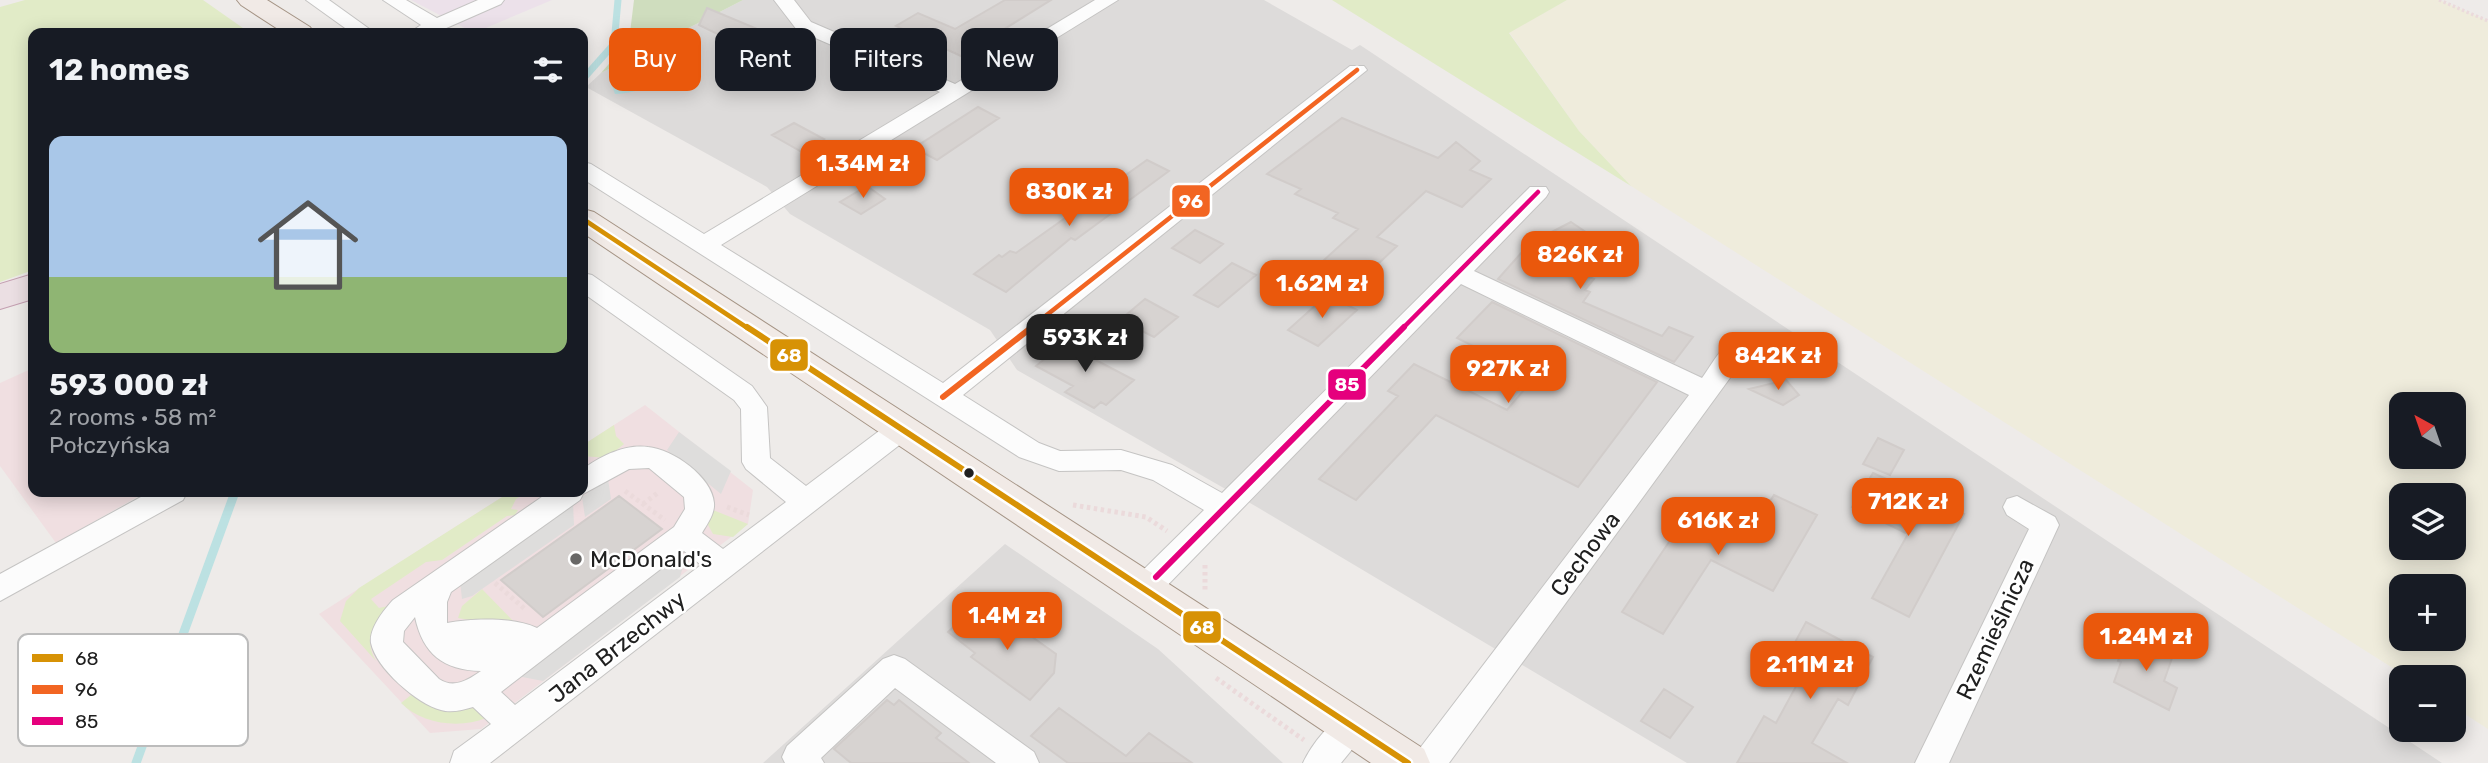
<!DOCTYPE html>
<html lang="en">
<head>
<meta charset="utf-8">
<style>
	body { margin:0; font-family:Rubik,sans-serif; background:#20242c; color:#f1f3f6; height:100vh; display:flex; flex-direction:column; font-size:26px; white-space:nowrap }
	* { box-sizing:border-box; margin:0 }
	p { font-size:23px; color:#9ea1a6 }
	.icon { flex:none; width:38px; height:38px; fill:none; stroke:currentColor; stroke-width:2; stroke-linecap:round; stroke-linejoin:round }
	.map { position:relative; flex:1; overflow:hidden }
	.details { position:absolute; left:28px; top:28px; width:560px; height:469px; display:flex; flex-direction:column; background:#171b24; border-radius:14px; box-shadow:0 4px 18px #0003 }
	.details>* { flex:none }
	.banner { position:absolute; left:609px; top:28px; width:665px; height:63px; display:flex; gap:14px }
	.needle { width:46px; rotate:320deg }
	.controls { position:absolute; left:2389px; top:392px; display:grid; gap:14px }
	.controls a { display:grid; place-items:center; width:77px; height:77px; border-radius:14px; background:#171b24; box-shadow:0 4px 18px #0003; font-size:35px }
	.price { position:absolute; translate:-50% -60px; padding:0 16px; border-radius:14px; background:#ea580c; color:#fff; font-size:23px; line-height:46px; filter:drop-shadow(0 2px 4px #0008) }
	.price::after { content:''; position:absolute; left:50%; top:42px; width:21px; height:16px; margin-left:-10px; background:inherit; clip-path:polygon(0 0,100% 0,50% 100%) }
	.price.current { background:#222; color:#fff }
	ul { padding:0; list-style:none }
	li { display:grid; align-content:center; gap:14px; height:371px; padding:0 21px }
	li+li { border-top:2px solid #363941 }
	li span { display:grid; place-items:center; height:217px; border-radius:14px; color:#555 }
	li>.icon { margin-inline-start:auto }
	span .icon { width:126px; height:126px; fill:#fffc; stroke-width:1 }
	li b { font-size:30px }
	h2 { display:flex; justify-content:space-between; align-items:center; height:84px; padding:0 21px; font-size:30px }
	.tag { padding:0 24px; border-radius:14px; background:#171b24; box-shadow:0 4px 18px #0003; font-size:24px; line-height:63px }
	.tag.current { background:#ea580c; color:#fff }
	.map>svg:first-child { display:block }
	.residential { fill:#dddbda }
	.commercial { fill:#f0dfe1 }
	.industrial { fill:#ece1ea }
	.farmland { fill:#efecdc; fill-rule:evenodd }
	.grass { fill:#e1ebc7 }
	.forest { fill:#cfddbe }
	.parking { fill:#dedddc }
	.water { fill:#bce1e2 }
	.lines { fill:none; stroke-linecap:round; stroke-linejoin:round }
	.stream-far1 { stroke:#bce1e2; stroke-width:7 }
	.stream { stroke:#bce1e2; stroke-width:9 }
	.building { fill:#d7d3d1; stroke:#d1ccca; stroke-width:2 }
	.minor-casing { stroke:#c5c4c3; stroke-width:2 }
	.major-casing { stroke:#a59485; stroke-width:2 }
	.highway-casing { stroke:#c49fb1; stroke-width:2 }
	.path-far1 { stroke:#ebdadb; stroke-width:3.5; stroke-dasharray:2.5 2.5; stroke-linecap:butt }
	.path { stroke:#ebdadb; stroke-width:5; stroke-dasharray:3.5 3.5; stroke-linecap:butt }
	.minor { fill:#fcfcfc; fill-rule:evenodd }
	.major { fill:#f1eae6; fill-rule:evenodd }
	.highway { fill:#ebdfe3; fill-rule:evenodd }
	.bus-1-far1-casing { stroke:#fff; stroke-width:9 }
	.bus-1-casing { stroke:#fff; stroke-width:11 }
	.bus-2-far1-casing { stroke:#fff; stroke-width:9 }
	.bus-2-casing { stroke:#fff; stroke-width:11 }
	.bus-3-far1-casing { stroke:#fff; stroke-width:9 }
	.bus-3-casing { stroke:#fff; stroke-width:11 }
	.bus-1-far1 { stroke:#d79205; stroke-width:4.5 }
	.bus-1 { stroke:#d79205; stroke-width:6 }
	.bus-2-far1 { stroke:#f26522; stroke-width:4.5 }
	.bus-2 { stroke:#f26522; stroke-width:6 }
	.bus-3-far1 { stroke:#e5007d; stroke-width:4.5 }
	.bus-3 { stroke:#e5007d; stroke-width:6 }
	.bus-dot { fill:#202020; stroke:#fff; stroke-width:2.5 }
	.poi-dot { fill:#686766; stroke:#fff; stroke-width:2.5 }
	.labels { text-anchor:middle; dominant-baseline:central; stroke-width:5; stroke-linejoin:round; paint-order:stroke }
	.street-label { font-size:23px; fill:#202020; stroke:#fff }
	.poi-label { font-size:23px; fill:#202020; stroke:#fff; text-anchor:start }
	.key { fill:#fff; stroke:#bcbcbc; stroke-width:2 }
	.key-label { font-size:19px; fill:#202020 }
	.line-badge { stroke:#fff; stroke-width:2.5 }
	.badge-label { font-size:19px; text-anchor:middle; font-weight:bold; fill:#fff }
</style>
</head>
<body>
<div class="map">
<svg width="2488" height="763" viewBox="0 0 2488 763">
	<rect width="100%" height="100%" fill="#eeebe9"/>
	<path class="residential" d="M743 0H1264L1352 50 1360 45 2442 763H1687L1257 507 1017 370 990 330 790 214 767 187 586 87 601 73Z
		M1005 544 1158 649 1283 763H763Z"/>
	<path class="commercial" d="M33 368V492H146L56 543 0 466V383Z
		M645 405 753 490 748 524 481 729 430 733 319 614 510 492H583V445Z"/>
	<path class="industrial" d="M411 0H552L474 33Z"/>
	<path class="farmland" d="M1567 0H2439L2488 21V729L2454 707V677H2407L1631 186 1579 131 1509 32ZM2401 404H2454V457H2401ZM2401 495H2454V548H2401ZM2401 586H2454V639H2401Z"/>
	<path class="grass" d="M25 0H203L250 33H33V270L0 282V7Z
		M1332 0H1567L1509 33 1579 131 1631 186Z
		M614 425 616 436 624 444 607 458 583 456V445Z
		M510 492H527L516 499 511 509 518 510 515 515 507 516 442 560 426 562 371 599 379 608 388 606C374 624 363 639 376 661L340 621 346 601 359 588Z
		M713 510 748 524 733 537 713 534 707 523Z
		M482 589 521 629 458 618 462 606Z
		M411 695 424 703 472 708 479 710 486 718C460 729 421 724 401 703Z"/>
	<path class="forest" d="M634 0H743L601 73 629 41Z"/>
	<path class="parking" d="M679 432 731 471 721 494 667 450Z
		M608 479 611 499 585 517 582 497Z
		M573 503 574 525 472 596 462 599 460 581Z
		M664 561 684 563 680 577 543 681 512 675Z"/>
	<path class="water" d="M646 60 675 68C655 84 641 93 615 94L611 83 627 67Z"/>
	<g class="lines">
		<path class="stream-far1" d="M583 79 614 44 618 0"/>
		<path class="stream" d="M136 763 235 492"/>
	</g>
	<path class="building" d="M1005 0H1051L961 56 896 26 918 13 955 29Z
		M707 8 755 28 753 29 790 46 787 48 798 53 771 68 748 56 755 52 699 25Z
		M978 107 999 118 937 160 914 148Z
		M1342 118 1438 158 1456 142 1480 161 1470 170 1491 179 1462 207 1426 191 1377 237 1397 246 1361 280 1323 261 1358 229 1333 218 1338 213 1295 194 1301 189 1267 174Z
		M794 123 824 139 802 152 772 135Z
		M1147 160 1169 171 1075 240 1071 238 1006 292 974 274 999 255 1002 257 1010 251 1016 253Z
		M867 186 885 199 861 214 840 202Z
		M1571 222 1593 237 1549 261 1594 279 1585 290 1590 292 1583 302 1662 336 1669 327 1693 337 1674 362 1498 279 1530 243Z
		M1195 230 1223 244 1200 263 1172 248Z
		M1232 263 1256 275 1218 307 1194 295Z
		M1327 295 1357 310 1318 346 1288 330Z
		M1145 299 1178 317 1154 337 1120 320Z
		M1492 302 1657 382 1578 487 1436 415 1356 500 1319 479 1398 396 1388 391 1414 364 1507 410 1535 377 1457 338Z
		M1069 339 1093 352 1088 356 1134 380 1106 405 1101 402 1094 408 1065 392 1073 386 1036 366Z
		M1786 380 1799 395 1783 405 1749 389Z
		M1878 438 1904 450 1890 475 1863 464Z
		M1873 473 1964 514 1909 617 1872 598 1908 534 1852 507Z
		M1774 495 1817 515 1773 591 1711 560 1663 634 1622 612 1671 539 1667 537 1688 506 1749 534Z
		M619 496 662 529 543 617 501 580Z
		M974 608 1004 629 1011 622 1056 654 1054 673 1030 700 971 657 975 653 948 632Z
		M1806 622 1873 657 1848 705 1838 699 1812 743 1847 763H1737L1764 716 1776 723 1806 668 1787 657Z
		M2128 636 2172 658 2164 681 2177 688 2169 710 2114 682 2121 662 2118 661Z
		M1664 689 1693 707 1670 738 1641 721Z
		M887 700 894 705 899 700 941 733 936 738 969 763H851L834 749Z
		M1059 708 1126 756 1149 733 1192 763H1068L1031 736Z"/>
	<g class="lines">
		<g class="minor-casing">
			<path id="minor" d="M306 0H329L375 33H352Z
				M383 0H406L437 18 478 0H504L501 4 435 33H409L421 25Z
				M774 0H794L811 22 955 84 1095 0H1118L721 245 943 383 1350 66H1364L1367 70 963 395 1039 443 1060 451 1121 450 1172 465 1222 493 1530 187H1546L1549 192 1546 197 1474 271 1702 378C1714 362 1727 332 1750 339L1754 345 1449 763H1412L1417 752 1689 395 1461 284 1155 598 1144 601 1133 598 1129 589 1133 580 1204 510 1153 480 1121 470 1059 471 1019 457 583 179V162L591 164 704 234 940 92 797 30Z
				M583 273 592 275 752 386 767 407 770 458 806 486 891 422 901 419 911 422 915 429 911 436 490 763H450L454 751 491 724 473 707C463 710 451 713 441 710 417 704 376 668 371 643 369 628 384 610 393 600L549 492H583V469C601 456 625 444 648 447 673 449 712 477 714 503 715 514 707 524 702 533L723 549 786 502 746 469 742 462 741 409 734 400 583 293ZM649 468 684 497 685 509 674 527 537 628C513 617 473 618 447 623V602L451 592 580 500 583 494 629 469ZM684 551 701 565 515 705 501 692ZM415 617C423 654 443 670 481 671 468 680 454 689 439 679L403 642 404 631Z
				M150 492H187L183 500 0 601V574Z
				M2017 496 2055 517 2059 525 1949 763H1915L2029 529 2007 515 2003 507 2007 499Z
				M894 655 905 659 1034 752 1039 763H996L895 688 821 758 824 763H785L782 757 787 746 883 659Z
				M1351 712 1363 716 1367 726 1363 736 1341 763H1303C1312 744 1331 719 1351 712Z"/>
		</g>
		<g class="major-casing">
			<path id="major" d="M237 0H267L310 27 314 33H284L241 5Z
				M583 209 594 212 1424 749 1430 763H1371L583 233Z"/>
		</g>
		<g class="highway-casing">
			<path id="highway" d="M33 274V299L0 309V284Z"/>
		</g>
		<path class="path-far1" d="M2439 0 2488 21"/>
		<path class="path" d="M625 491 665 520
			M643 504 659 492
			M1073 505 1146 517 1167 531
			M727 507 749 515
			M1205 565V591
			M495 583 526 610
			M1216 678 1304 740"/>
		<use href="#minor" class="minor"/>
		<use href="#major" class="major"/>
		<use href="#highway" class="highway"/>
		<g class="bus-1-far1-casing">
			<path id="bus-1-far1" d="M583 219 749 329"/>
		</g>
		<g class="bus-1-casing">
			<path id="bus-1" d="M747 327 1408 763"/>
		</g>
		<g class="bus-2-far1-casing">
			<path id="bus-2-far1" d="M1029 329 1357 70"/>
		</g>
		<g class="bus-2-casing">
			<path id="bus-2" d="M943 397 1032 327"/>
		</g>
		<g class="bus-3-far1-casing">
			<path id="bus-3-far1" d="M1402 329 1538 192"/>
		</g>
		<g class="bus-3-casing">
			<path id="bus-3" d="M1156 577 1404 327"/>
		</g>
		<use href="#bus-1-far1" class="bus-1-far1"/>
		<use href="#bus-1" class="bus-1"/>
		<use href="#bus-2-far1" class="bus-2-far1"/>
		<use href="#bus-2" class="bus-2"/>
		<use href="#bus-3-far1" class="bus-3-far1"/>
		<use href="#bus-3" class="bus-3"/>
	</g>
	<circle class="bus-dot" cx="969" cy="473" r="6"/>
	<circle class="poi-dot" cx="576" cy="559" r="7"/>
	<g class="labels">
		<g class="street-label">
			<text transform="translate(1585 554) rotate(-53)">Cechowa</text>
			<text transform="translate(1995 629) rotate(-65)">Rzemieślnicza</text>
			<text transform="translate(617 647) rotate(-38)">Jana Brzechwy</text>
		</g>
		<g class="poi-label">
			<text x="590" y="559">McDonald's</text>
		</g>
	</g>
	<rect x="18" y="634" width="230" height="112" rx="10" class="key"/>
	<rect x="32" y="654" width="31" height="8" fill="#d79205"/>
	<rect x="32" y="685" width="31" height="9" fill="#f26522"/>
	<rect x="32" y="717" width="31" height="8" fill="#e5007d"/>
	<g class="key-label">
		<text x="75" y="665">68</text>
		<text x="75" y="696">96</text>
		<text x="75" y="728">85</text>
	</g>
	<g class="line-badge">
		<rect x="1171" y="184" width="40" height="34" rx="7" fill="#f26522"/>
		<rect x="769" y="338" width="40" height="34" rx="7" fill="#d79205"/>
		<rect x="1327" y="368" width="40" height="33" rx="7" fill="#e5007d"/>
		<rect x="1182" y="610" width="40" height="34" rx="7" fill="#d79205"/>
	</g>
	<g class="badge-label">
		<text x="1191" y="208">96</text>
		<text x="789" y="362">68</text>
		<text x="1347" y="391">85</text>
		<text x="1202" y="634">68</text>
	</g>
</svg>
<div class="controls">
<a><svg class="needle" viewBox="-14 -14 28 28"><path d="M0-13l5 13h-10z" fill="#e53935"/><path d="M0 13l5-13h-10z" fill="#9ea1a6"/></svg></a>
<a><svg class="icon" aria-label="layers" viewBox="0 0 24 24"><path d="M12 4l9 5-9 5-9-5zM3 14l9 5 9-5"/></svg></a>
<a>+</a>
<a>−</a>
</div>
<b class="price" style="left:863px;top:200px">1.34M zł</b>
<b class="price" style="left:1069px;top:228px">830K zł</b>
<b class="price" style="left:1580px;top:291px">826K zł</b>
<b class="price" style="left:1322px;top:320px">1.62M zł</b>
<b class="price current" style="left:1085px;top:374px">593K zł</b>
<b class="price" style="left:1778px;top:392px">842K zł</b>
<b class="price" style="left:1508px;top:405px">927K zł</b>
<b class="price" style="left:1908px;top:538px">712K zł</b>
<b class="price" style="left:1718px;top:557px">616K zł</b>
<b class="price" style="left:1007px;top:652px">1.4M zł</b>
<b class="price" style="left:2146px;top:673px">1.24M zł</b>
<b class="price" style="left:1810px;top:701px">2.11M zł</b>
<div class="banner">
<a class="tag current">Buy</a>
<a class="tag">Rent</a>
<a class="tag">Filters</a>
<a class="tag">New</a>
</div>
<section class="details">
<h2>12 homes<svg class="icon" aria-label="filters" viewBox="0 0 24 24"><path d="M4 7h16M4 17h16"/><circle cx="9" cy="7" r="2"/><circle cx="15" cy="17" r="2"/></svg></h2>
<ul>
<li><span style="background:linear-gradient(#a9c7e8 65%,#8fb573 0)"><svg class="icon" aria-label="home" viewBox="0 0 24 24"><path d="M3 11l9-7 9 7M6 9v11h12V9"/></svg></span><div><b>593 000 zł</b><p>2 rooms · 58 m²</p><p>Połczyńska</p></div></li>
</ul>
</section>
</div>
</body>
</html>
